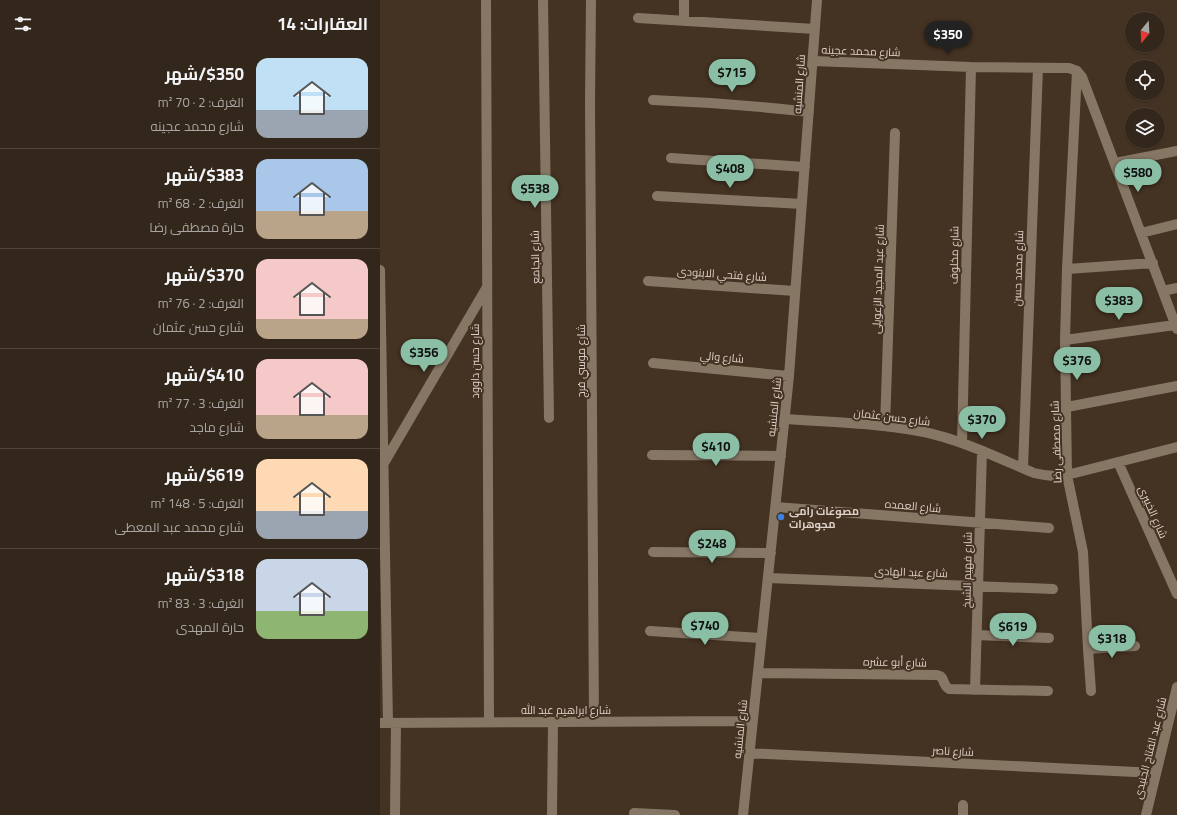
<!DOCTYPE html>
<html lang="ar">
<head>
<meta charset="utf-8">
<style>
	body { margin:0; font-family:Georgia,Cairo,serif; background:#3e3227; color:#f1f3f6; direction:rtl; height:100vh; display:flex; flex-direction:column; font-size:15px; white-space:nowrap }
	* { box-sizing:border-box; margin:0 }
	p { font-size:13px; color:#a9a5a2 }
	.icon { flex:none; width:22px; height:22px; fill:none; stroke:currentColor; stroke-width:2; stroke-linecap:round; stroke-linejoin:round }
	.map { position:relative; flex:1; overflow:hidden; direction:ltr }
	.sheet { display:flex; flex-direction:column; background:#33261a; width:380px }
	.sheet>* { flex:none }
	.needle { width:26px; rotate:198deg }
	.controls { position:absolute; left:745px; top:12px; display:grid; gap:8px }
	.controls a { display:grid; place-items:center; width:40px; height:40px; border-radius:50%; background:#33261a; box-shadow:0 1px 3px #0004,0 0 0 1px #4e4339; font-size:20px }
	.price { position:absolute; translate:-50% -34px; padding:0 9px; border-radius:14px; background:#8abfa5; color:#111; font-size:13px; line-height:26px; filter:drop-shadow(0 1px 2px #0008) }
	.price::after { content:''; position:absolute; left:50%; top:24px; width:12px; height:9px; margin-left:-6px; background:inherit; clip-path:polygon(0 0,100% 0,50% 100%) }
	.price.current { background:#222; color:#fff }
	ul { padding:0; list-style:none }
	li { display:flex; align-items:center; gap:12px; height:100px; padding:0 12px }
	li+li { border-top:1px solid #4e4339 }
	li span { display:grid; place-items:center; flex:none; width:112px; height:80px; border-radius:12px; color:#555 }
	li>.icon { margin-inline-start:auto }
	span .icon { width:48px; height:48px; fill:#fffc; stroke-width:1 }
	li b { font-size:17px }
	h2 { display:flex; justify-content:space-between; align-items:center; height:48px; padding:0 12px; font-size:17px }
	main { display:flex; flex:1; min-height:0 }
	.map>svg:first-child { display:block }
	.lines { fill:none; stroke-linecap:round; stroke-linejoin:round }
	.minor { stroke:#867765; stroke-width:10 }
	.shop-dot { fill:#3f7fe0; stroke:#443222; stroke-width:1.5 }
	.labels { text-anchor:middle; dominant-baseline:central; stroke-width:4; stroke-linejoin:round; paint-order:stroke }
	.street-label { font-size:11px; fill:#ded2c9; stroke:#443222 }
	.poi-label { font-size:11px; font-weight:bold; fill:#ded2c9; stroke:#443222; text-anchor:start }
</style>
</head>
<body>
<main>
<div class="map">
<svg width="797" height="815" viewBox="0 0 797 815">
	<rect width="100%" height="100%" fill="#443222"/>
	<g class="lines">
		<path class="minor" d="M106 0 109 722
			M163 0 169 418
			M211 0 210 102 214 722
			M258 18 435 29
			M304 21V0
			M433 61 591 67 689 68 697 71 702 77 797 329
			M697 71 687 269 685 340 687 475 703 552 708 649 711 691
			M273 100C325 102 377 106 429 112
			M291 158 425 167
			M735 163 797 151
			M277 196 422 204
			M761 233 797 224
			M687 269 773 263
			M0 270 8 723
			M268 281 415 291
			M783 291 797 288
			M685 340 795 325
			M273 363 409 376
			M687 407 797 386
			M405 419C451 422 498 423 544 432 582 440 618 458 654 473 666 476 676 477 687 475L797 447
			M505 426 515 133
			M582 443 591 67
			M272 455 401 456
			M738 462 797 594
			M4 463 107 287
			M643 468 658 68
			M396 507 669 528
			M273 552 391 553
			M388 578 673 589
			M270 631 381 638
			M597 635 669 638
			M708 649 755 646
			M378 673 556 675C566 676 561 684 569 689L668 691
			M595 690 602 451
			M0 723 372 721
			M369 753 776 773
			M254 813 295 815
			M15 815 16 723
			M172 815 173 722
			M363 815 409 376 437 0
			M583 815V805
			M766 815 797 687"/>
	</g>
	<circle class="shop-dot" cx="401" cy="517" r="4"/>
	<g class="labels">
		<g class="street-label">
			<text transform="translate(481 51) rotate(2)">شارع محمد عجينه</text>
			<text transform="translate(419 84) rotate(-86)">شارع المنشيه</text>
			<text transform="translate(574 255) rotate(-89)">شارع مخلوف</text>
			<text transform="translate(155 257) rotate(-91)">شارع الجامع</text>
			<text transform="translate(638 268) rotate(-88)">شارع محمد حسن</text>
			<text transform="translate(342 274) rotate(4)">شارع فتحي الابنودى</text>
			<text transform="translate(498 279) rotate(-88)">شارع عبد المجيد الزعويلى</text>
			<text transform="translate(342 357) rotate(5)">شارع والي</text>
			<text transform="translate(95 361) rotate(-90)">شارع حسن داوود</text>
			<text transform="translate(201 361) rotate(-90)">شارع موسي فرج</text>
			<text transform="translate(394 407) rotate(-84)">شارع المنشيه</text>
			<text transform="translate(512 417) rotate(7)">شارع حسن عثمان</text>
			<text transform="translate(676 442) rotate(-92)">شارع مصطفى رضا</text>
			<text transform="translate(533 506) rotate(5)">شارع العمده</text>
			<text transform="translate(773 512) rotate(66)">شارع الخبيرى</text>
			<text transform="translate(587 570) rotate(-89)">شارع فهيم الشيخ</text>
			<text transform="translate(531 572) rotate(2)">شارع عبد الهادى</text>
			<text transform="translate(515 662) rotate(1)">شارع أبو عشره</text>
			<text x="186" y="710">شارع ابراهيم عبد الله</text>
			<text transform="translate(360 729) rotate(-84)">شارع المنشيه</text>
			<text transform="translate(770 748) rotate(-76)">شارع عبد الفتاح الجنيدى</text>
			<text transform="translate(573 751) rotate(3)">شارع ناصر</text>
		</g>
		<g class="poi-label">
			<text x="409" y="511">مصوغات رامى<tspan x="409" dy="13">مجوهرات</tspan></text>
		</g>
	</g>
</svg>
<div class="controls">
<a><svg class="needle" viewBox="-14 -14 28 28"><path d="M0-13l5 13h-10z" fill="#e53935"/><path d="M0 13l5-13h-10z" fill="#a9a5a2"/></svg></a>
<a><svg class="icon" aria-label="locate" viewBox="0 0 24 24"><circle cx="12" cy="12" r="6"/><path d="M12 2v4M12 18v4M2 12h4M18 12h4"/></svg></a>
<a><svg class="icon" aria-label="layers" viewBox="0 0 24 24"><path d="M12 4l9 5-9 5-9-5zM3 14l9 5 9-5"/></svg></a>
</div>
<b class="price current" style="left:568px;top:55px">$350</b>
<b class="price" style="left:352px;top:93px">$715</b>
<b class="price" style="left:350px;top:189px">$408</b>
<b class="price" style="left:758px;top:193px">$580</b>
<b class="price" style="left:155px;top:209px">$538</b>
<b class="price" style="left:739px;top:321px">$383</b>
<b class="price" style="left:44px;top:373px">$356</b>
<b class="price" style="left:697px;top:381px">$376</b>
<b class="price" style="left:602px;top:440px">$370</b>
<b class="price" style="left:336px;top:467px">$410</b>
<b class="price" style="left:332px;top:564px">$248</b>
<b class="price" style="left:325px;top:646px">$740</b>
<b class="price" style="left:633px;top:647px">$619</b>
<b class="price" style="left:732px;top:659px">$318</b>
</div>
<section class="sheet">
<h2>العقارات: 14<svg class="icon" aria-label="filters" viewBox="0 0 24 24"><path d="M4 7h16M4 17h16"/><circle cx="9" cy="7" r="2"/><circle cx="15" cy="17" r="2"/></svg></h2>
<ul>
<li><span style="background:linear-gradient(#bfe0f5 65%,#9aa5b1 0)"><svg class="icon" aria-label="home" viewBox="0 0 24 24"><path d="M3 11l9-7 9 7M6 9v11h12V9"/></svg></span><div><b>$350/شهر</b><p>الغرف: 2 · 70 m²</p><p>شارع محمد عجينه</p></div></li>
<li><span style="background:linear-gradient(#a9c7e8 65%,#b9a48a 0)"><svg class="icon" aria-label="home" viewBox="0 0 24 24"><path d="M3 11l9-7 9 7M6 9v11h12V9"/></svg></span><div><b>$383/شهر</b><p>الغرف: 2 · 68 m²</p><p>حارة مصطفى رضا</p></div></li>
<li><span style="background:linear-gradient(#f6c9c9 75%,#b9a48a 0)"><svg class="icon" aria-label="home" viewBox="0 0 24 24"><path d="M3 11l9-7 9 7M6 9v11h12V9"/></svg></span><div><b>$370/شهر</b><p>الغرف: 2 · 76 m²</p><p>شارع حسن عثمان</p></div></li>
<li><span style="background:linear-gradient(#f6c9c9 70%,#b9a48a 0)"><svg class="icon" aria-label="home" viewBox="0 0 24 24"><path d="M3 11l9-7 9 7M6 9v11h12V9"/></svg></span><div><b>$410/شهر</b><p>الغرف: 3 · 77 m²</p><p>شارع ماجد</p></div></li>
<li><span style="background:linear-gradient(#ffd9b3 65%,#9aa5b1 0)"><svg class="icon" aria-label="home" viewBox="0 0 24 24"><path d="M3 11l9-7 9 7M6 9v11h12V9"/></svg></span><div><b>$619/شهر</b><p>الغرف: 5 · 148 m²</p><p>شارع محمد عبد المعطى</p></div></li>
<li><span style="background:linear-gradient(#c9d6e8 65%,#8fb573 0)"><svg class="icon" aria-label="home" viewBox="0 0 24 24"><path d="M3 11l9-7 9 7M6 9v11h12V9"/></svg></span><div><b>$318/شهر</b><p>الغرف: 3 · 83 m²</p><p>حارة المهدى</p></div></li>
</ul>
</section>
</main>
</body>
</html>
